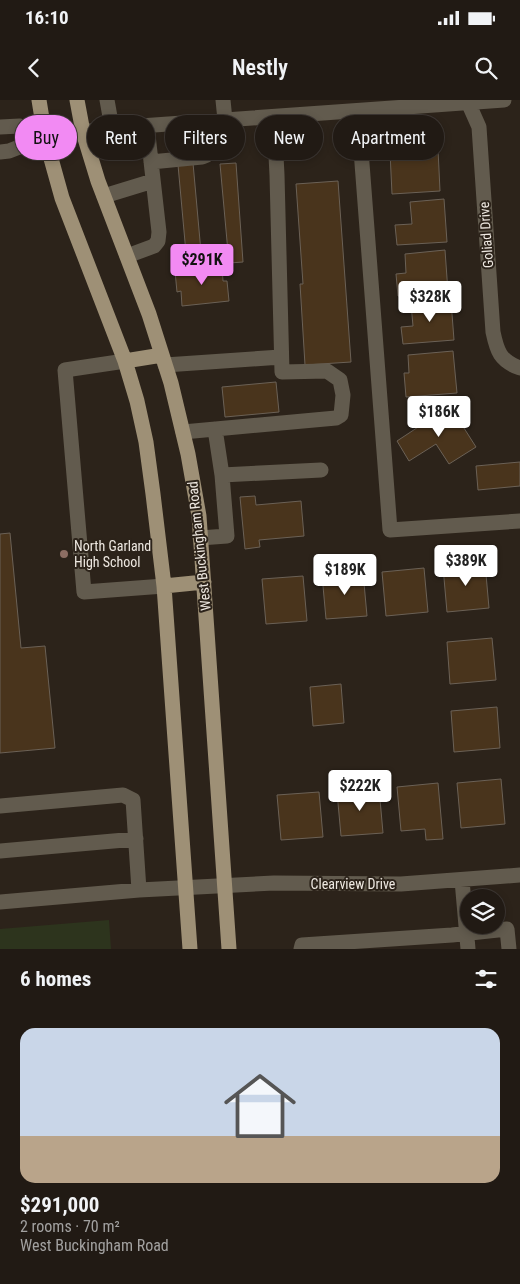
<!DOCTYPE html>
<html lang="en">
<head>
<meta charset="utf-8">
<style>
	body { margin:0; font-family:"Roboto Condensed",sans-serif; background:#29231d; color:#f1f3f6; height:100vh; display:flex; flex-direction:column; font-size:19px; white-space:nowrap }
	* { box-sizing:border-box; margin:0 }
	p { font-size:16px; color:#a2a1a0 }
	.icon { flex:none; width:28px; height:28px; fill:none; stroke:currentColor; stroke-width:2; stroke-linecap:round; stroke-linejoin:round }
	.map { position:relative; height:849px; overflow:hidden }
	.panel { display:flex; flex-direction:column; background:#211a14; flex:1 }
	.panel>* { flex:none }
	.guide { position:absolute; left:15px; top:15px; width:490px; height:45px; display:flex; gap:10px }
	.tools { position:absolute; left:460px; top:789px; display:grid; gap:10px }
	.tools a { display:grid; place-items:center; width:45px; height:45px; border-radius:50%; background:#211a14; box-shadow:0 2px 8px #0003,0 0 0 1px #3e3834; font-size:25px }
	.price { position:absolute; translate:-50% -42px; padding:0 11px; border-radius:5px; background:#fff; color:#222; font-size:16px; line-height:32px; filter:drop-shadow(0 1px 2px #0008) }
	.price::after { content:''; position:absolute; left:50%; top:30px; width:15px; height:11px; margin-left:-8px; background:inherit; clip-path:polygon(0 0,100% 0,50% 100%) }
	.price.selected { background:#f28af3; color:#111 }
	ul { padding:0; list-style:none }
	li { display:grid; align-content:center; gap:10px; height:265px; padding:0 20px }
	li span { display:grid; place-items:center; height:155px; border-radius:15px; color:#555 }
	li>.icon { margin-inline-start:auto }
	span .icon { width:90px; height:90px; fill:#fffc; stroke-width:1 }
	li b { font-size:21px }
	h2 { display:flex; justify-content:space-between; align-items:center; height:60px; padding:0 20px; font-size:21px }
	.chip { padding:0 18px; border-radius:22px; background:#211a14; box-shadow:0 2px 8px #0003,0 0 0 1px #3e3834; font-size:18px; line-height:45px }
	.chip.selected { background:#f28af3; color:#111 }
	.status { display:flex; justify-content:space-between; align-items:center; height:35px; padding:0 25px; background:#211a14; direction:ltr }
	.status svg { height:14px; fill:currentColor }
	header { display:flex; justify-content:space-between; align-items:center; height:65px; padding:0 20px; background:#211a14; font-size:22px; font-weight:600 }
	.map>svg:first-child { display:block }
	.green { fill:#2d341d }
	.building { fill:#49341c; stroke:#6b6156 }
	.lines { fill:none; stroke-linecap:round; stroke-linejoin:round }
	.minor { stroke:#625b4e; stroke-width:15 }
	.major { stroke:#9e9076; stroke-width:15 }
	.education-dot { fill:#8d6e63; stroke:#2c231a; stroke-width:2 }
	.labels { text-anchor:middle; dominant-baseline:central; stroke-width:4; stroke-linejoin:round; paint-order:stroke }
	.street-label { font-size:14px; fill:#eee8e1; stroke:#2c231a }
	.poi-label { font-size:14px; fill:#eee8e1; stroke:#2c231a; text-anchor:start }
</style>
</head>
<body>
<div class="status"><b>16:10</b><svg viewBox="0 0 49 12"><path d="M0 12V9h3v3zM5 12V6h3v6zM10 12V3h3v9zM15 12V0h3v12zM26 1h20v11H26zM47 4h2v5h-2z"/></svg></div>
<header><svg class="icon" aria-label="back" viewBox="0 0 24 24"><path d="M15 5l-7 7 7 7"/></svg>Nestly<svg class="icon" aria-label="search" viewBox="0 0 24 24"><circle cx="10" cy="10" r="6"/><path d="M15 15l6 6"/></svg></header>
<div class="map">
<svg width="520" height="849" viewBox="0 0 520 849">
	<rect width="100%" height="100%" fill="#2c231a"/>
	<path class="green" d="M109 820 111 849H0V829Z"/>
	<path class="building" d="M438 49 440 91 392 94 390 52Z
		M193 63 202 163 187 164 178 65Z
		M236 63 243 162 229 163 220 64Z
		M338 81 351 262 305 265 300 184H303L296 84Z
		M444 99 447 142 397 145 395 125 412 124 410 102Z
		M445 150 448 192 398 196 396 174 406 173 405 154Z
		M222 167 223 181H227L229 201 182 206 181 191 177 192 175 171Z
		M451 201 454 240 403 244 401 227 413 226 411 204Z
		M453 251 457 293 406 297 404 273H409L408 255Z
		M276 282 279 312 225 317 222 287Z
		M450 306 476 347 449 364 436 344 409 361 397 341Z
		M520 362V386L478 390 476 366Z
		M255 396 256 405 301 401 304 436 259 440 260 447 245 449 240 397Z
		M10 433 21 548 45 546 55 648 0 653V434Z
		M485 463 489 508 447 512 443 467Z
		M424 468 428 512 386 516 382 472Z
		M363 472 367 516 326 519 322 475Z
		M303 476 307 521 266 524 262 479Z
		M492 538 496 580 450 584 447 542Z
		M341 584 344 623 313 626 310 587Z
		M497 607 500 648 454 652 451 611Z
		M501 679 505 724 461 728 457 683Z
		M438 683 443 739 426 740 425 729 401 731 397 687Z
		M379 688 383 733 341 736 337 692Z
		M319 692 323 737 281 740 277 695Z"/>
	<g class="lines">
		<path class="minor" d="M107 0 112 28
			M223 0 225 20
			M467 0 479 27 493 232C497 251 500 261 520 268
			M358 11 390 430 520 421
			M0 27 20 26 45 37
			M0 52 9 51 45 37 112 28 504 0
			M151 62 202 57 207 55 210 48 209 22
			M104 96 153 81
			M127 156 154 146 158 141 159 132 147 26
			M125 261 65 270 84 492 164 486
			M165 265 281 257
			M215 329 222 375
			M183 332 336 318 341 315 343 295 340 280 327 271 282 272 277 75 274 17
			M200 438 227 436 222 375 321 370
			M0 706 123 695 133 700 139 790
			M0 751 136 739
			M462 780 468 849
			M0 802 139 790 274 783 401 784 520 775
			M301 849 302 845 452 835 507 829 509 849"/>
		<path class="major" d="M39 0 45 37 62 98 125 261 137 301 146 342 153 394 164 486 190 849
			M77 0 83 32 98 81 149 214 171 283 188 354 199 416 229 849
			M125 261 162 255
			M164 486 204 482"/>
	</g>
	<circle class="education-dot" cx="64" cy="454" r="5"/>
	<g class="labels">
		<g class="street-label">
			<text transform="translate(486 135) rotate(-94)">Goliad Drive</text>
			<text transform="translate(199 446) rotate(-96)">West Buckingham Road</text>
			<text x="353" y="784">Clearview Drive</text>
		</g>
		<g class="poi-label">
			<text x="74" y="446">North Garland<tspan x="74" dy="16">High School</tspan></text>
		</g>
	</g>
</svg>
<div class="tools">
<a><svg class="icon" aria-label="layers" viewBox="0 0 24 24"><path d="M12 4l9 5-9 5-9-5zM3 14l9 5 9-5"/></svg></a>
</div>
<b class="price selected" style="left:202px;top:186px">$291K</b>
<b class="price" style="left:430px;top:223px">$328K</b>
<b class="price" style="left:439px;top:338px">$186K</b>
<b class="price" style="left:466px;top:487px">$389K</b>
<b class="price" style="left:345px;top:496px">$189K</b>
<b class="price" style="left:360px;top:712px">$222K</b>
<div class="guide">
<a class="chip selected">Buy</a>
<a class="chip">Rent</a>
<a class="chip">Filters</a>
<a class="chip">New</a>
<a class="chip">Apartment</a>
</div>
</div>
<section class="panel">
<h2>6 homes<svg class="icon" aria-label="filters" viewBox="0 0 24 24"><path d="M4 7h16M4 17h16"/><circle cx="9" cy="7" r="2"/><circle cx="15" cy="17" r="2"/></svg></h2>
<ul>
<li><span style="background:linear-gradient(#c9d6e8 70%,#b9a48a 0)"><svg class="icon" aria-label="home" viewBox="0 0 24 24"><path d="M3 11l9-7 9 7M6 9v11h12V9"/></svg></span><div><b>$291,000</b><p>2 rooms · 70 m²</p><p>West Buckingham Road</p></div></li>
</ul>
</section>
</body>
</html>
